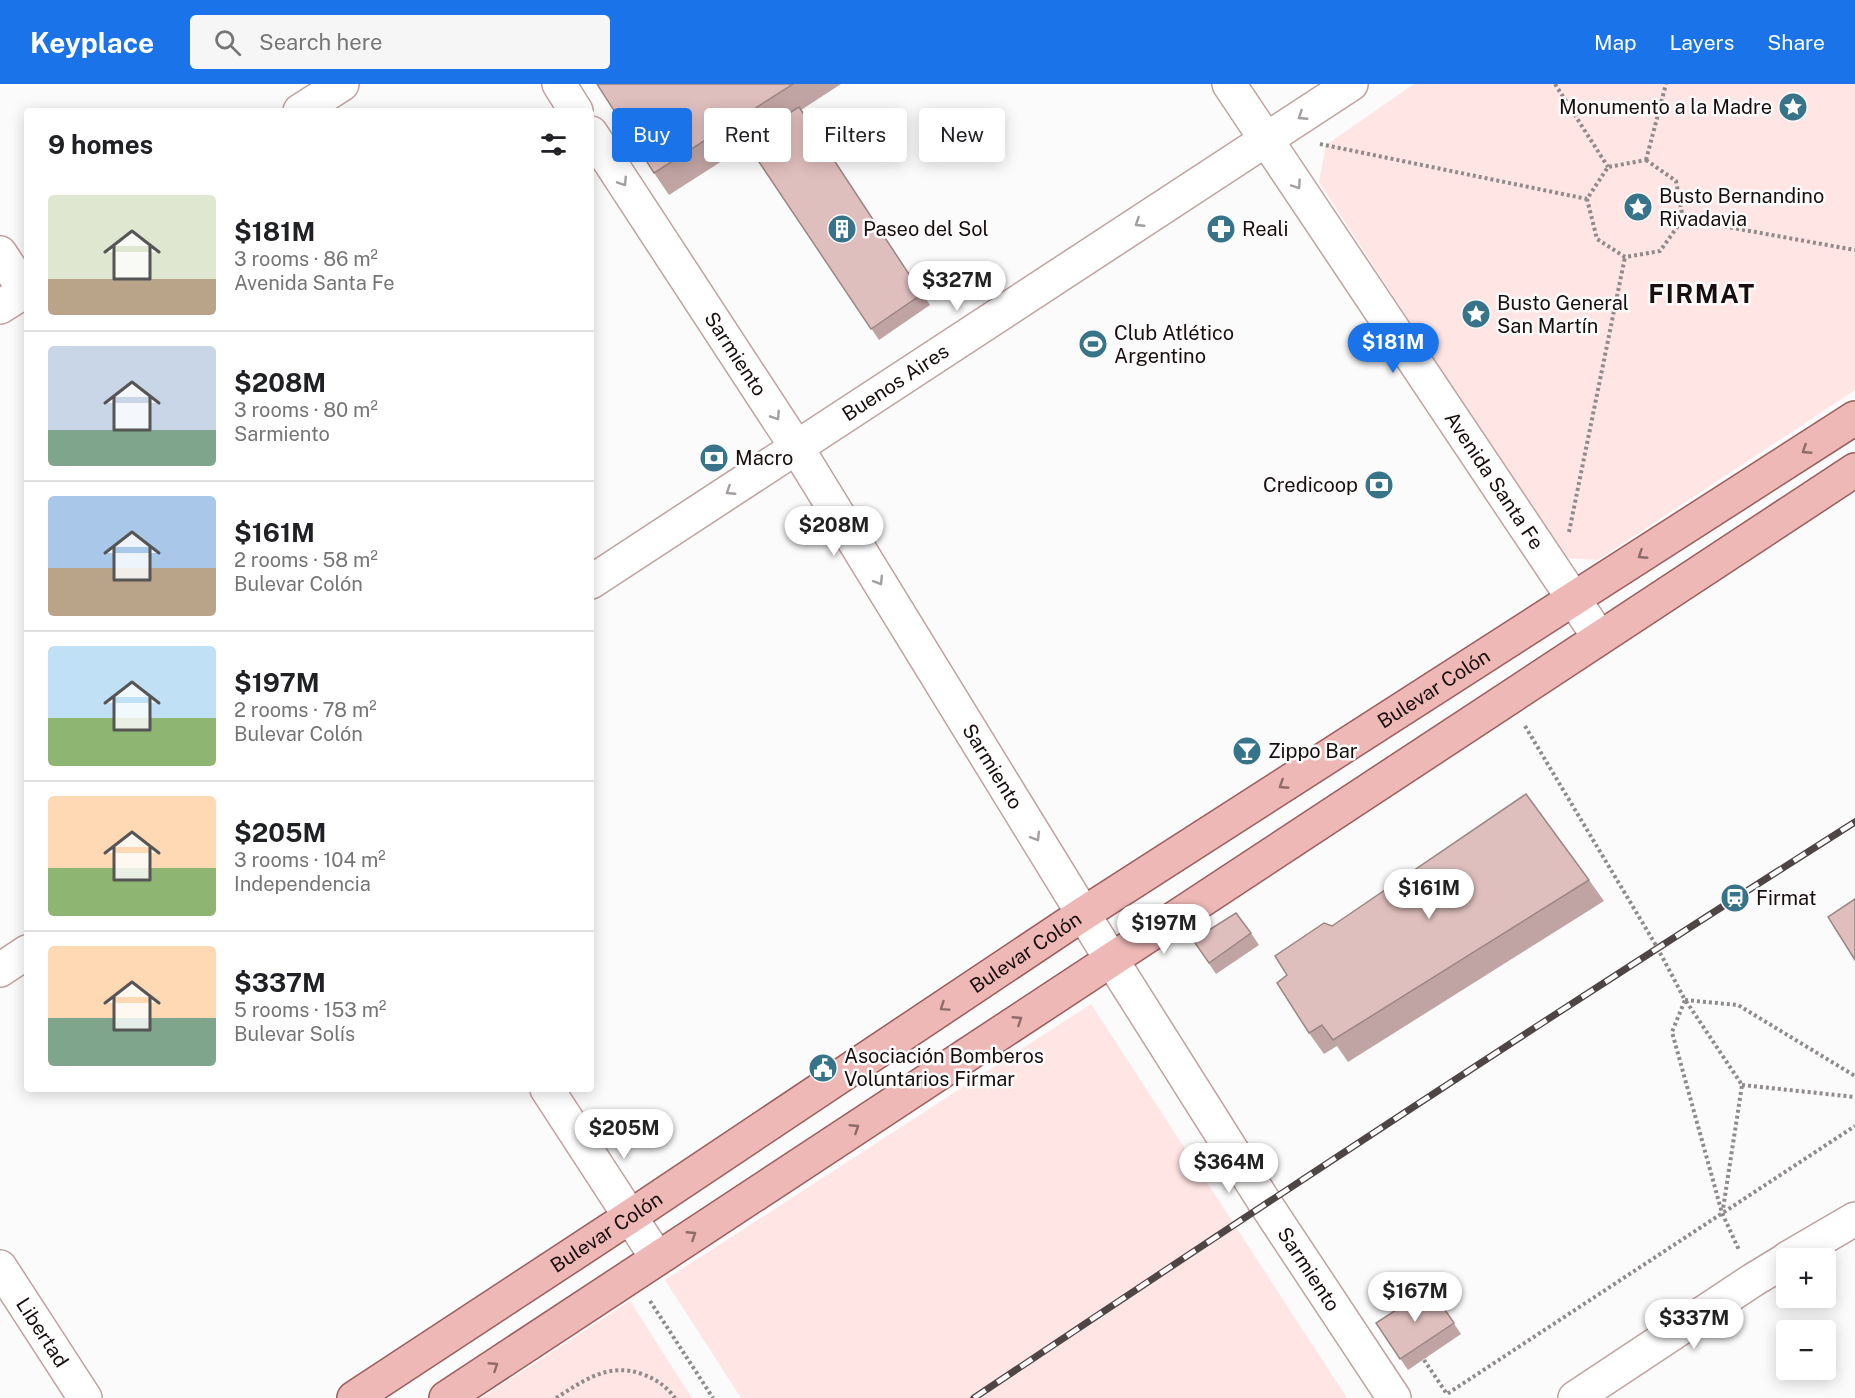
<!DOCTYPE html>
<html lang="en">
<head>
<meta charset="utf-8">
<style>
	body { margin:0; font-family:"Public Sans",sans-serif; background:#f6f6f6; color:#202124; height:100vh; display:flex; flex-direction:column; font-size:22px; white-space:nowrap }
	* { box-sizing:border-box; margin:0 }
	p { font-size:20px; color:#757577 }
	.icon { flex:none; width:33px; height:33px; fill:none; stroke:currentColor; stroke-width:2; stroke-linecap:round; stroke-linejoin:round }
	.map { position:relative; flex:1; overflow:hidden }
	.details { position:absolute; left:24px; top:24px; width:570px; height:984px; display:flex; flex-direction:column; background:#fff; border-radius:6px; box-shadow:0 3px 15px #0003 }
	.details>* { flex:none }
	.guide { position:absolute; left:612px; top:24px; width:570px; height:54px; display:flex; gap:12px }
	.fabs { position:absolute; left:1776px; top:1164px; display:grid; gap:12px }
	.fabs a { display:grid; place-items:center; width:60px; height:60px; border-radius:6px; background:#fff; box-shadow:0 3px 15px #0003; font-size:30px }
	.price { position:absolute; translate:-50% -51px; padding:0 14px; border-radius:21px; background:#fff; color:#222; font-size:20px; line-height:39px; filter:drop-shadow(0 2px 3px #0008) }
	.price::after { content:''; position:absolute; left:50%; top:36px; width:18px; height:14px; margin-left:-9px; background:inherit; clip-path:polygon(0 0,100% 0,50% 100%) }
	.price.selected { background:#1a73e8; color:#fff }
	ul { padding:0; list-style:none }
	li { display:flex; align-items:center; gap:18px; height:150px; padding:0 24px }
	li+li { border-top:2px solid #e0e0e0 }
	li span { display:grid; place-items:center; flex:none; width:168px; height:120px; border-radius:6px; color:#555 }
	li>.icon { margin-inline-start:auto }
	span .icon { width:72px; height:72px; fill:#fffc; stroke-width:1 }
	li b { font-size:26px }
	h2 { display:flex; justify-content:space-between; align-items:center; height:72px; padding:0 24px; font-size:26px }
	.pill { padding:0 21px; border-radius:6px; background:#fff; box-shadow:0 3px 15px #0003; font-size:21px; line-height:54px }
	.pill.selected { background:#1a73e8; color:#fff }
	header { display:flex; align-items:center; gap:36px; box-sizing:border-box; height:84px; padding:0 30px; background:#1a73e8; color:#fff }
	header strong { font-size:28px }
	nav { display:flex; gap:33px; margin-inline-start:auto; font-size:21px }
	.search { width:420px; height:54px; background:#f6f6f6; display:flex; align-items:center; gap:15px; box-sizing:border-box; padding:0 21px; border-radius:6px; color:#757577; font-size:22px }
	.map>svg:first-child { display:block }
	.green { fill:#ffe5e4 }
	.lines { fill:none; stroke-linecap:round; stroke-linejoin:round }
	.minor-casing { stroke:#c0a2a0; stroke-width:36 }
	.major-casing { stroke:#9b5d5b; stroke-width:36 }
	.path { stroke:#908b8b; stroke-width:4; stroke-dasharray:3 3; stroke-linecap:butt }
	.minor { stroke:#fff; stroke-width:33 }
	.major { stroke:#edb8b6; stroke-width:33 }
	.rail-casing { stroke:#4e4545; stroke-width:7 }
	.rail { stroke:#fbfbfb; stroke-width:4.5; stroke-dasharray:14; stroke-linecap:butt }
	.wall { fill:#c0a4a3 }
	.building { fill:#dfbfbd; stroke:#9c8684; stroke-width:1.5 }
	.oneway { stroke:#a39f9f }
	.oneway2 { stroke:#8e6c6a }
	.labels { text-anchor:middle; dominant-baseline:central; stroke-width:5; stroke-linejoin:round; paint-order:stroke }
	.poi-label { font-size:20px; fill:#190e0e; stroke:#fbfbfb; text-anchor:start }
	.street-label { font-size:20px; fill:#190e0e; stroke:#fbfbfb }
	.district-label { font-size:26px; font-weight:bold; letter-spacing:1.5px; fill:#190e0e; stroke:#fbfbfb }
</style>
</head>
<body>
<header>
<strong>Keyplace</strong>
<div class="search"><svg class="icon" aria-label="search" viewBox="0 0 24 24"><circle cx="10" cy="10" r="6"/><path d="M15 15l6 6"/></svg>Search here</div>
<nav><a>Map</a><a>Layers</a><a>Share</a></nav>
</header>
<div class="map">
<svg width="1855" height="1314" viewBox="0 0 1855 1314">
	<rect width="100%" height="100%" fill="#fbfbfb"/>
	<path class="green" d="M1414 0H1855V306L1598 476 1563 474 1319 98 1326 61Z
		M1091 920 1347 1314H741L665 1196Z
		M630 1217 692 1314H481Z"/>
	<g class="lines">
		<g class="minor-casing">
			<g id="minor">
				<path d="M559 0 576 27"/>
				<path id="s1" d="M1229 0 1599 553"/>
				<path d="M300 27 342 0"/>
				<path id="s2" d="M591 49 797 364 1111 875 1265 1119 1394 1314"/>
				<path d="M0 169 27 210"/>
				<path d="M0 223 27 206"/>
				<path id="s3" d="M591 498 1351 0"/>
				<path d="M0 886 27 868"/>
				<path d="M547 1005 657 1174"/>
				<path d="M1788 1174 1855 1135"/>
				<path id="s4" d="M0 1183 85 1314"/>
				<path d="M1575 1314 1753 1196 1786 1176"/>
			</g>
		</g>
		<g class="major-casing">
			<g id="major">
				<path id="s5" d="M354 1314 631 1132 1083 830 1855 334"/>
				<path d="M446 1314 1855 386"/>
			</g>
		</g>
		<path class="path" d="M1555 0 1608 83
			M1320 60 1587 115
			M1646 76 1676 97 1683 135 1660 167 1625 173 1597 155 1587 115 1608 83Z
			M1646 76 1666 0
			M1683 135 1855 166
			M1569 448 1625 173
			M1525 642 1657 863 1685 916 1672 948 1722 1129 1739 1166
			M1685 916 1738 921 1855 992
			M1686 917 1742 1001 1723 1125
			M1742 1001 1855 1013
			M650 1217 713 1314
			M1424 1276 1447 1310 1855 1042
			M556 1314C583 1297 608 1278 642 1290 656 1295 666 1302 675 1314"/>
		<use href="#minor" class="minor"/>
		<use href="#major" class="major"/>
		<g class="rail-casing">
			<path id="rail" d="M974 1314C1265 1119 1559 926 1855 738"/>
		</g>
		<use href="#rail" class="rail"/>
	</g>
	<path class="wall" d="M597 0H841L801 26 930 221 879 256 747 61 669 111 654 89Z
		M1589 796 1604 817 1348 978 1337 962 1324 970 1309 949 1287 891 1332 842Z
		M1251 849 1259 861 1216 890 1193 856Z
		M1430 1204 1461 1250 1408 1286 1376 1239Z"/>
	<path class="building" d="M597 0H793L654 89Z
		M799 23 922 210 871 245 745 57Z
		M1526 710 1589 796 1333 956 1322 941 1309 949 1277 899 1287 891 1275 872 1324 839 1332 842Z
		M1855 815V876L1828 833Z
		M1236 829 1251 849 1209 879 1193 856Z
		M1430 1204 1454 1239 1400 1275 1376 1239Z"/>
	<defs><path id="oneway-chevron" d="M-2-3.5L2.5 0L-2 3.5" fill="none" stroke-width="1.6" stroke-linecap="round" stroke-linejoin="round" transform="scale(1.5)"/></defs>
	<g class="oneway">
		<use href="#oneway-chevron" transform="translate(1302 32) rotate(147)"/>
		<use href="#oneway-chevron" transform="translate(623 98) rotate(57)"/>
		<use href="#oneway-chevron" transform="translate(1297 101) rotate(56)"/>
		<use href="#oneway-chevron" transform="translate(1139 139) rotate(147)"/>
		<use href="#oneway-chevron" transform="translate(776 332) rotate(57)"/>
		<use href="#oneway-chevron" transform="translate(730 407) rotate(147)"/>
		<use href="#oneway-chevron" transform="translate(879 497) rotate(58)"/>
		<use href="#oneway-chevron" transform="translate(1036 753) rotate(58)"/>
	</g>
	<g class="oneway2">
		<use href="#oneway-chevron" transform="translate(1806 366) rotate(147)"/>
		<use href="#oneway-chevron" transform="translate(1642 471) rotate(147)"/>
		<use href="#oneway-chevron" transform="translate(1283 701) rotate(147)"/>
		<use href="#oneway-chevron" transform="translate(944 923) rotate(146)"/>
		<use href="#oneway-chevron" transform="translate(1018 936) rotate(-33)"/>
		<use href="#oneway-chevron" transform="translate(855 1044) rotate(-33)"/>
		<use href="#oneway-chevron" transform="translate(692 1151) rotate(-33)"/>
		<use href="#oneway-chevron" transform="translate(494 1282) rotate(-33)"/>
	</g>
	<defs>
		<g id="sight-disc" transform="scale(1.5)"><circle r="9.5" fill="#37748a" stroke="#fbfbfb"/><path d="M0-6L1.8-2.2L6-1.7L2.9 1.2L3.7 5.4L0 3.3L-3.7 5.4L-2.9 1.2L-6-1.7L-1.8-2.2Z" fill="#fff"/></g>
		<g id="building-disc" transform="scale(1.5)"><circle r="9.5" fill="#37748a" stroke="#fbfbfb"/><path d="M-4-6H4V6H1V3H-1V6H-4ZM-2.5-4.3h1.7v1.8h-1.7ZM.8-4.3h1.7v1.8H.8ZM-2.5-1h1.7V.8h-1.7ZM.8-1h1.7V.8H.8Z" fill="#fff"/></g>
		<g id="pharmacy-disc" transform="scale(1.5)"><circle r="9.5" fill="#37748a" stroke="#fbfbfb"/><path d="M-2-6h4v4h4v4h-4v4h-4v-4h-4v-4h4Z" fill="#fff"/></g>
		<g id="stadium-disc" transform="scale(1.5)"><circle r="9.5" fill="#37748a" stroke="#fbfbfb"/><path d="M0-5a6.5 5 0 1 0 0 10a6.5 5 0 1 0 0-10ZM-3.5-1.8h7v3.6h-7Z" fill="#fff"/></g>
		<g id="bank-disc" transform="scale(1.5)"><circle r="9.5" fill="#37748a" stroke="#fbfbfb"/><path d="M-6-4H6V4H-6ZM0-2.3a2.3 2.3 0 1 0 0 4.6a2.3 2.3 0 1 0 0-4.6Z" fill="#fff"/></g>
		<g id="bar-disc" transform="scale(1.5)"><circle r="9.5" fill="#37748a" stroke="#fbfbfb"/><path d="M-6-5H6L.8 .8V4.5H3.5V6h-7V4.5H-.8V.8Z" fill="#fff"/></g>
		<g id="station-disc" transform="scale(1.5)"><circle r="9.5" fill="#37748a" stroke="#fbfbfb"/><path d="M-3-6H3Q5-6 5-4V2Q5 4 3 4L4.5 6H3L1.5 4h-3L-3 6H-4.5L-3 4Q-5 4-5 2V-4Q-5-6-3-6ZM-3.5-4v3h7v-3ZM-3.5 1v1.5H-2V1ZM2 1v1.5H3.5V1Z" fill="#fff"/></g>
		<g id="civic-disc" transform="scale(1.5)"><circle r="9.5" fill="#37748a" stroke="#fbfbfb"/><path d="M-.6-6.5H3V-4.5H.6V-3L4-1V1h2V6H-6V1h2V-1L-.6-3ZM-1.2 2.5V6h2.4V2.5Z" fill="#fff"/></g>
	</defs>
	<g fill-rule="evenodd">
		<use href="#sight-disc" x="1793" y="23"/>
		<use href="#sight-disc" x="1638" y="123"/>
		<use href="#building-disc" x="842" y="145"/>
		<use href="#pharmacy-disc" x="1221" y="145"/>
		<use href="#sight-disc" x="1476" y="230"/>
		<use href="#stadium-disc" x="1093" y="260"/>
		<use href="#bank-disc" x="714" y="374"/>
		<use href="#bank-disc" x="1379" y="401"/>
		<use href="#bar-disc" x="1247" y="667"/>
		<use href="#station-disc" x="1735" y="814"/>
		<use href="#civic-disc" x="823" y="984"/>
	</g>
	<g class="labels">
		<g class="poi-label">
			<text x="1772" y="23" text-anchor="end">Monumento a la Madre</text>
			<text x="1659" y="112">Busto Bernandino<tspan x="1659" dy="23">Rivadavia</tspan></text>
			<text x="863" y="145">Paseo del Sol</text>
			<text x="1242" y="145">Reali</text>
			<text x="1497" y="219">Busto General<tspan x="1497" dy="23">San Martín</tspan></text>
			<text x="1114" y="249">Club Atlético<tspan x="1114" dy="23">Argentino</tspan></text>
			<text x="735" y="374">Macro</text>
			<text x="1358" y="401" text-anchor="end">Credicoop</text>
			<text x="1268" y="667">Zippo Bar</text>
			<text x="1756" y="814">Firmat</text>
			<text x="844" y="972">Asociación Bomberos<tspan x="844" dy="23">Voluntarios Firmar</tspan></text>
		</g>
		<g class="street-label">
			<text stroke="none"><textPath href="#s2" startOffset="264">Sarmiento</textPath></text>
			<text stroke="none"><textPath href="#s3" startOffset="364">Buenos Aires</textPath></text>
			<text stroke="none"><textPath href="#s1" startOffset="477">Avenida Santa Fe</textPath></text>
			<text stroke="none"><textPath href="#s5" startOffset="1292">Bulevar Colón</textPath></text>
			<text stroke="none"><textPath href="#s2" startOffset="750">Sarmiento</textPath></text>
			<text stroke="none"><textPath href="#s5" startOffset="806">Bulevar Colón</textPath></text>
			<text stroke="none"><textPath href="#s5" startOffset="302">Bulevar Colón</textPath></text>
			<text stroke="none"><textPath href="#s2" startOffset="1344">Sarmiento</textPath></text>
			<text stroke="none"><textPath href="#s4" startOffset="78">Libertad</textPath></text>
		</g>
		<g class="district-label">
			<text x="1702" y="209">FIRMAT</text>
		</g>
	</g>
</svg>
<div class="fabs">
<a>+</a>
<a>−</a>
</div>
<b class="price" style="left:957px;top:228px">$327M</b>
<b class="price selected" style="left:1393px;top:290px">$181M</b>
<b class="price" style="left:834px;top:473px">$208M</b>
<b class="price" style="left:1429px;top:836px">$161M</b>
<b class="price" style="left:1164px;top:871px">$197M</b>
<b class="price" style="left:624px;top:1076px">$205M</b>
<b class="price" style="left:1229px;top:1110px">$364M</b>
<b class="price" style="left:1415px;top:1239px">$167M</b>
<b class="price" style="left:1694px;top:1266px">$337M</b>
<div class="guide">
<a class="pill selected">Buy</a>
<a class="pill">Rent</a>
<a class="pill">Filters</a>
<a class="pill">New</a>
</div>
<section class="details">
<h2>9 homes<svg class="icon" aria-label="filters" viewBox="0 0 24 24"><path d="M4 7h16M4 17h16"/><circle cx="9" cy="7" r="2"/><circle cx="15" cy="17" r="2"/></svg></h2>
<ul>
<li><span style="background:linear-gradient(#dfe7d0 70%,#b9a48a 0)"><svg class="icon" aria-label="home" viewBox="0 0 24 24"><path d="M3 11l9-7 9 7M6 9v11h12V9"/></svg></span><div><b>$181M</b><p>3 rooms · 86 m²</p><p>Avenida Santa Fe</p></div></li>
<li><span style="background:linear-gradient(#c9d6e8 70%,#7fa58c 0)"><svg class="icon" aria-label="home" viewBox="0 0 24 24"><path d="M3 11l9-7 9 7M6 9v11h12V9"/></svg></span><div><b>$208M</b><p>3 rooms · 80 m²</p><p>Sarmiento</p></div></li>
<li><span style="background:linear-gradient(#a9c7e8 60%,#b9a48a 0)"><svg class="icon" aria-label="home" viewBox="0 0 24 24"><path d="M3 11l9-7 9 7M6 9v11h12V9"/></svg></span><div><b>$161M</b><p>2 rooms · 58 m²</p><p>Bulevar Colón</p></div></li>
<li><span style="background:linear-gradient(#bfe0f5 60%,#8fb573 0)"><svg class="icon" aria-label="home" viewBox="0 0 24 24"><path d="M3 11l9-7 9 7M6 9v11h12V9"/></svg></span><div><b>$197M</b><p>2 rooms · 78 m²</p><p>Bulevar Colón</p></div></li>
<li><span style="background:linear-gradient(#ffd9b3 60%,#8fb573 0)"><svg class="icon" aria-label="home" viewBox="0 0 24 24"><path d="M3 11l9-7 9 7M6 9v11h12V9"/></svg></span><div><b>$205M</b><p>3 rooms · 104 m²</p><p>Independencia</p></div></li>
<li><span style="background:linear-gradient(#ffd9b3 60%,#7fa58c 0)"><svg class="icon" aria-label="home" viewBox="0 0 24 24"><path d="M3 11l9-7 9 7M6 9v11h12V9"/></svg></span><div><b>$337M</b><p>5 rooms · 153 m²</p><p>Bulevar Solís</p></div></li>
</ul>
</section>
</div>
</body>
</html>
